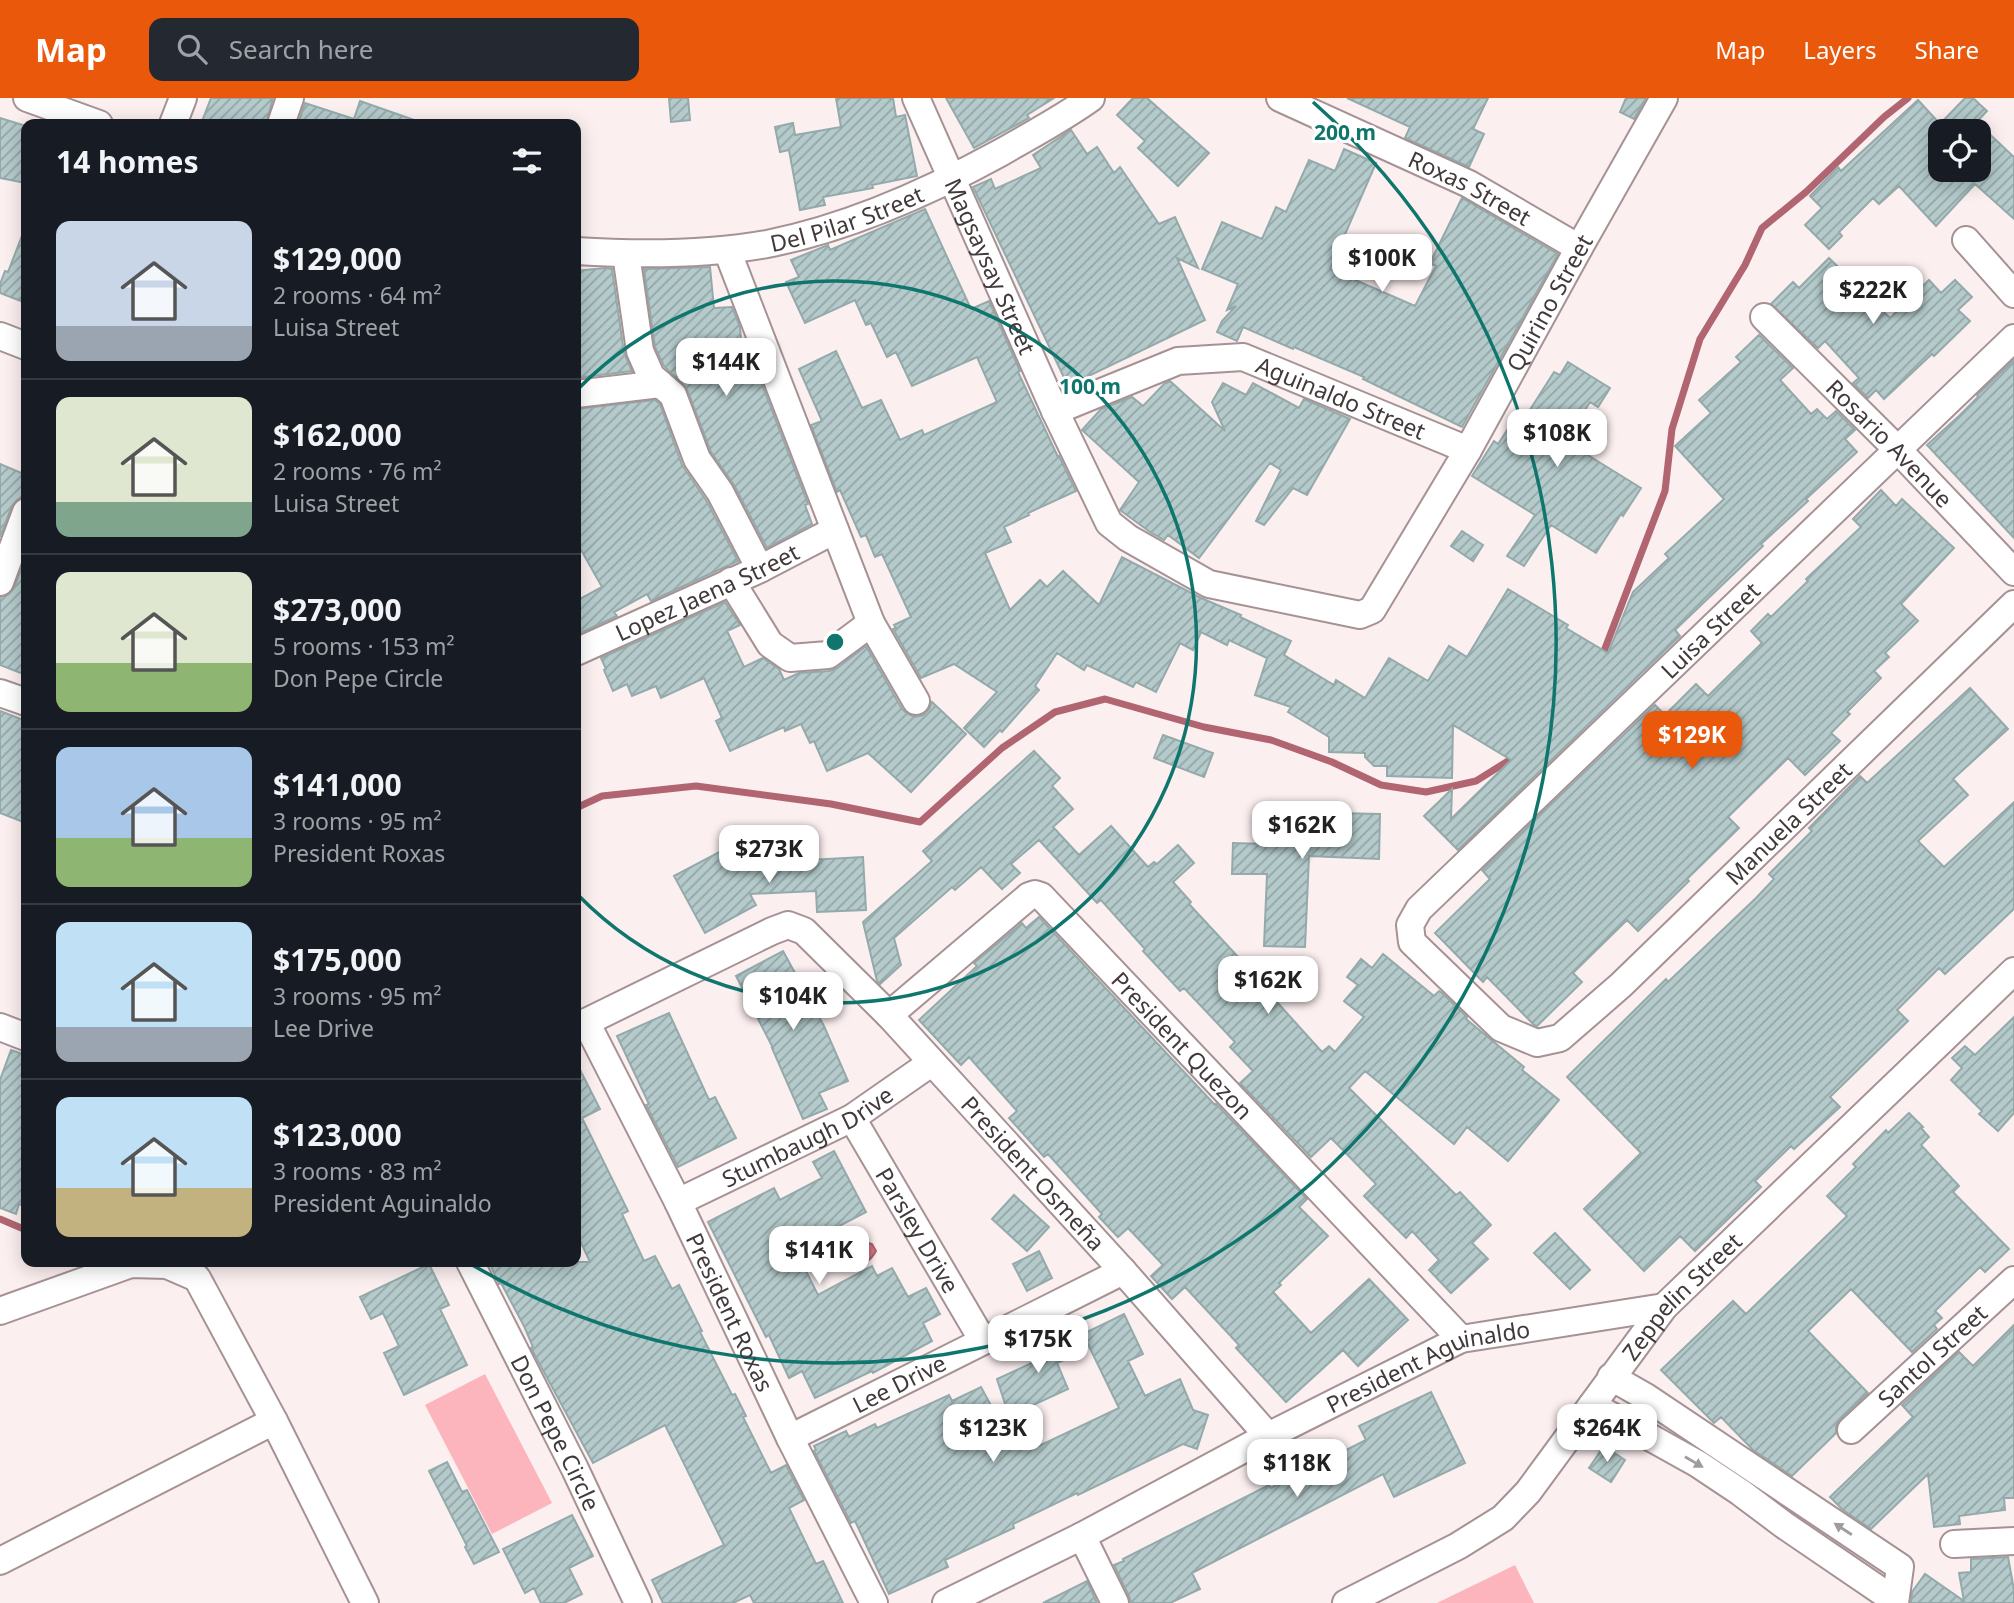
<!DOCTYPE html>
<html lang="en">
<head>
<meta charset="utf-8">
<style>
	body { margin:0; font-family:"Noto Sans",sans-serif; background:#242831; color:#f1f3f6; height:100vh; display:flex; flex-direction:column; font-size:26px; white-space:nowrap }
	* { box-sizing:border-box; margin:0 }
	p { font-size:23px; color:#9ea1a6 }
	.icon { flex:none; width:38px; height:38px; fill:none; stroke:currentColor; stroke-width:2; stroke-linecap:round; stroke-linejoin:round }
	.map { position:relative; flex:1; overflow:hidden }
	.drawer { position:absolute; left:21px; top:21px; width:560px; height:1148px; display:flex; flex-direction:column; background:#171b24; border-radius:14px; box-shadow:0 4px 18px #0003 }
	.drawer>* { flex:none }
	.fabs { position:absolute; left:1928px; top:21px; display:grid; gap:14px }
	.fabs a { display:grid; place-items:center; width:63px; height:63px; border-radius:14px; background:#171b24; box-shadow:0 4px 18px #0003; font-size:35px }
	.price { position:absolute; translate:-50% -60px; padding:0 16px; border-radius:14px; background:#fff; color:#222; font-size:23px; line-height:46px; filter:drop-shadow(0 2px 4px #0008) }
	.price::after { content:''; position:absolute; left:50%; top:42px; width:21px; height:16px; margin-left:-10px; background:inherit; clip-path:polygon(0 0,100% 0,50% 100%) }
	.price.on { background:#ea580c; color:#fff }
	ul { padding:0; list-style:none }
	li { display:flex; align-items:center; gap:21px; height:175px; padding:0 35px }
	li+li { border-top:2px solid #363941 }
	li span { display:grid; place-items:center; flex:none; width:196px; height:140px; border-radius:14px; color:#555 }
	li>.icon { margin-inline-start:auto }
	span .icon { width:84px; height:84px; fill:#fffc; stroke-width:1 }
	li b { font-size:30px }
	h2 { display:flex; justify-content:space-between; align-items:center; height:84px; padding:0 35px; font-size:30px }
	header { display:flex; align-items:center; gap:42px; box-sizing:border-box; height:98px; padding:0 35px; background:#ea580c; color:#fff }
	header strong { font-size:33px }
	nav { display:flex; gap:38px; margin-inline-start:auto; font-size:24px }
	.search { width:490px; height:63px; background:#242831; display:flex; align-items:center; gap:18px; box-sizing:border-box; padding:0 24px; border-radius:14px; color:#9ea1a6; font-size:26px }
	.map>svg:first-child { display:block }
	.garden { fill:#fcb5bd }
	.water { fill:url(#water-waves); stroke:#b06571; stroke-width:2 }
	.lines { fill:none; stroke-linecap:round; stroke-linejoin:round }
	.stream { stroke:#b06571; stroke-width:7 }
	.building { fill:url(#building-hatch); stroke:#94aaaa; stroke-width:2 }
	.street-casing { stroke:#a69294; stroke-width:30 }
	.street { stroke:#fff; stroke-width:26 }
	.oneway { fill:#a09c9c }
	.ring { fill:none; stroke:#0f766e; stroke-width:3.5 }
	.labels { text-anchor:middle; dominant-baseline:central; stroke-width:6; stroke-linejoin:round; paint-order:stroke }
	.street-label { font-size:23px; fill:#42393a; stroke:#fff }
	.centre { fill:#0f766e; stroke:#fff; stroke-width:3.5 }
	.ring-label { font-size:21px; text-anchor:middle; font-weight:bold; fill:#0f766e; stroke:#fff; stroke-width:6; stroke-linejoin:round; paint-order:stroke }
</style>
</head>
<body>
<header>
<strong>Map</strong>
<div class="search"><svg class="icon" aria-label="search" viewBox="0 0 24 24"><circle cx="10" cy="10" r="6"/><path d="M15 15l6 6"/></svg>Search here</div>
<nav><a>Map</a><a>Layers</a><a>Share</a></nav>
</header>
<div class="map">
<svg width="2014" height="1505" viewBox="0 0 2014 1505">
	<defs>
		<pattern id="water-waves" width="16" height="10" patternUnits="userSpaceOnUse" patternTransform="scale(1.75)"><rect width="16" height="10" fill="#df7888"/><path d="M0 5q4-4 8 0t8 0" fill="none" stroke="#b66370"/></pattern>
		<pattern id="building-hatch" width="6" height="6" patternUnits="userSpaceOnUse" patternTransform="scale(1.75)"><rect width="6" height="6" fill="#b4cacb"/><path d="M-1 1l2-2M0 6l6-6M5 7l2-2" fill="none" stroke="#94a5a6"/></pattern>
	</defs>
	<rect width="100%" height="100%" fill="#fceff0"/>
	<path class="garden" d="M485 1276 552 1405 492 1436 425 1307Z
		M1515 1467 1534 1505H1437Z"/>
	<path class="water" d="M865 1144 872 1146 876 1153C871 1163 858 1171 847 1171L842 1161 844 1157Z"/>
	<g class="lines">
		<path class="stream" d="M1601 561 1665 393 1672 331 1700 241 1745 167 1762 130 1806 94 1884 19 1908 0
			M576 710 602 698 696 688 831 706 920 724 1002 650 1055 614 1105 601 1204 629 1271 642 1332 664 1381 687 1426 694 1476 683 1516 658
			M0 1121 26 1132"/>
	</g>
	<path class="building" d="M211 0H273L266 26H201Z
		M669 0H688L690 22 671 24Z
		M836 0H893L896 19 905 17 917 78 872 87 873 90 823 99 825 107 800 112 789 52 780 54 775 29 793 25 795 37 841 29Z
		M946 0H1054L1027 17 1029 20 974 50Z
		M1133 0H1147L1209 55 1178 88 1138 50 1145 43 1117 17Z
		M1347 0H1488L1473 31 1484 36 1469 69 1405 40 1410 29Z
		M1626 0H1646L1634 21 1620 14Z
		M1965 0H1973L1987 13 1968 33H1941V72H1979V26L2014 59V121L1975 86 1936 128 1899 88 1879 106 1873 100 1839 134 1842 138 1829 151 1805 127 1822 110 1810 98 1838 69 1841 73 1918 2 1940 26Z
		M360 3 417 23V26H298L305 5 354 21Z
		M0 20 26 28V85L0 80Z
		M1071 32 1087 56 1097 49 1114 75 1120 69 1159 126 1175 119 1198 170 1177 160 1205 222 1068 288 973 89 991 81 995 91 1041 70 1033 57Z
		M1344 51 1376 65 1330 171 1415 208 1436 168 1430 165 1462 100 1558 156 1462 329 1363 281 1364 279 1294 249 1293 251 1243 229 1237 243 1217 234 1222 223 1236 208 1227 212 1238 186 1202 171 1222 124 1262 141 1276 109 1286 114 1309 62 1335 73Z
		M925 111 971 211 989 203 1020 273 1018 274 1058 359 1059 358 1076 393 1028 415 1029 417 1004 429 1011 444 985 455 1010 512 1040 482 1047 489 1063 473 1099 507 1122 459 1201 500 1241 517 1240 519 1291 543 1284 557 1334 587 1336 582 1365 600 1389 560 1428 583 1449 548 1467 559 1508 491 1568 527 1566 530 1608 555 1633 494 1669 460 1665 456 1724 401 1675 348 1711 315 1699 302 1741 264 1736 259 1759 237 1793 270 1780 282 1811 316 1817 311 1827 321 1836 313 1855 332 1845 341 1857 354 1806 401 1808 403 1761 446 1763 448 1675 532 1680 538 1458 752 1424 718 1452 691 1451 721 1511 662 1453 627 1452 680 1387 678V668H1374L1365 659V655L1329 654V639L1288 614 1291 609 1255 597 1267 560 1229 542 1227 547 1201 534 1193 552 1180 545 1156 594 1136 584 1133 589 1087 567 1084 572 1057 555 1035 588 1039 592 1002 634 1000 632 984 649 964 630 997 594 954 566 921 580 893 531 896 530 894 527 911 519 882 456 875 459 866 437 861 439 840 392 837 394 811 327 822 323 799 271 836 253 862 310 881 302 900 342 922 332 924 337 997 304 977 259 912 288 896 254 887 259 871 225 866 227 855 202 805 225 786 184 799 179 791 162 828 147 830 152Z
		M25 130H26V205L0 195V186L5 173 8 174Z
		M1829 160 1890 220 1929 182 1941 195 1955 182 1972 199 1958 212 1970 223 1934 258 1932 256 1884 301 1876 292 1868 300 1853 285 1859 280 1825 243 1818 250 1771 206 1793 184 1799 190Z
		M710 169 714 210 732 209 740 229 743 264 753 263 808 406 805 407 812 426 767 450 734 387 711 354 687 291 664 268 655 249 644 171Z
		M605 170 612 171 624 255 632 273 576 280V173Z
		M2014 262V440L1927 347 1959 318 1978 299 1977 297Z
		M1568 264 1610 290 1598 309 1590 304 1565 343 1641 390 1623 418 1621 416 1596 455 1551 427 1524 468 1507 458 1535 417 1472 378 1494 343 1498 346 1519 314 1526 318 1554 274 1560 277Z
		M1170 283 1225 333 1212 304 1223 285 1246 297 1253 285 1299 310 1304 301 1350 321 1307 397 1293 390 1264 427 1256 423 1281 372 1270 365 1199 460 1168 437 1164 442 1150 434 1120 412 1139 384 1082 332 1101 311 1132 299 1143 308 1164 286Z
		M655 302 660 306 682 367 706 402 738 463 651 503 647 496 614 514 617 518 576 537V503L602 489 576 443V311Z
		M0 366 26 377V399L17 402 12 408 0 439Z
		M1881 392 1896 408 1902 401 1954 450 1901 506 1918 523 1885 555 1889 559 1874 573 1881 580 1847 614 1850 616 1831 635 1840 643 1805 677 1788 660 1728 719 1739 730 1687 781 1689 783 1638 833 1627 822 1573 875 1582 884 1537 928 1534 927 1487 879 1483 884 1435 835 1490 781 1482 772 1655 607 1665 617 1696 586 1708 598 1762 545 1751 533 1768 516 1771 519 1808 483 1806 481 1861 429 1853 421Z
		M1462 433 1483 447 1473 463 1451 448Z
		M26 459V577L0 567V499L9 496 14 490Z
		M725 504 740 527 727 533 744 569 763 560 779 571 784 582 799 575 829 573 837 570 866 548 902 611 908 616 915 619 923 617 929 611 932 604 966 636 911 694 868 655 827 673 814 643 810 645 801 626 785 633 784 629 730 653 716 623 722 620 704 580 661 600 656 588 632 598 627 586 613 593 604 572 606 571 601 560Z
		M1970 590 2008 631 1953 681 1968 697 1918 743 1944 769 2014 704V811L1945 876 1939 870 1897 912 1908 923 1830 999 1840 1009 1794 1051 1791 1048 1755 1083 1761 1089 1695 1153 1680 1138 1644 1173 1584 1111 1641 1055 1567 979 1666 881 1668 884 1756 800 1774 781 1769 776 1812 733 1809 730 1860 678 1867 685Z
		M0 613 26 623V725L0 715Z
		M1163 637 1213 655 1204 679 1154 660Z
		M1034 653 1060 680 1052 688 1073 711 1053 729 1079 757 1111 728 1148 769 1154 764 1157 766 1178 747 1194 765 1173 784 1191 804 1189 806 1278 902 1276 903 1322 954 1329 948 1335 954 1364 919 1344 903 1358 887 1347 879 1361 861 1372 870 1383 856 1434 898 1439 893 1442 895 1467 919 1466 921 1524 969 1522 972 1559 1002 1508 1063 1467 1029 1454 1046 1365 973 1349 990 1456 1097 1460 1094 1491 1127 1472 1145 1488 1161 1451 1195 1429 1172 1439 1162 1412 1133 1406 1140 1364 1098 1376 1086 1331 1040 1311 1059 1240 985 1253 973 1230 949 1235 944 1184 890 1180 893 1143 853 1145 851 1101 802 1097 805 1039 742 1011 766 1020 775 1002 791 981 769 955 792 952 789 894 840 901 867 880 886 877 883 863 824 932 763 923 753Z
		M1315 704 1335 705V715L1380 716 1379 761 1309 758 1305 849 1264 848 1267 776H1232L1233 745 1268 746 1269 712 1315 713Z
		M725 751 734 766 863 759 866 812 817 814 816 793 750 796 756 807 705 835 674 778Z
		M1039 819 1215 1007 1216 1006 1307 1101 1299 1109 1328 1138 1279 1185 1281 1187 1273 1194 1311 1235 1369 1181 1408 1222 1358 1268 1343 1252 1286 1304 1236 1250 1239 1247 1185 1189 1172 1201 1151 1178 1163 1167 1128 1130 1118 1139 1099 1119 1102 1116 1048 1056 1044 1059 1009 1020 1017 1013 969 959 961 967 919 922 977 868 974 865 1022 825 1026 830Z
		M783 853 824 928 848 983 819 995 827 1011 803 1021 772 950H773L736 878Z
		M669 915 709 1002 715 999 736 1040 678 1069 646 1007 649 1006 617 938Z
		M2014 919V1015L1998 1033 1979 1016 1982 1013 1951 982 1962 970 1952 960 1965 948 1975 957Z
		M11 952 26 957V1109L19 1106 16 1116 0 1110V982Z
		M576 964 600 1011 582 1020 628 1113 622 1116 644 1163 655 1158 672 1191 679 1187 702 1233 700 1234 732 1297 735 1296 746 1318 743 1319 771 1375 786 1367 804 1402 789 1410 816 1466 823 1463 843 1505H754L750 1497 733 1505H663L652 1482 724 1447 665 1327 593 1365 531 1250 533 1249 524 1228 501 1185 499 1186 489 1164H590L576 1134Z
		M1909 1015 1923 1029 1921 1030 1929 1039 1921 1047 1959 1088 1953 1094 2009 1151 1985 1174 1980 1169 1935 1213 1942 1220 1934 1227 1937 1231 1912 1254 1851 1191 1808 1233 1868 1295 1840 1321 1836 1328V1335L1792 1378 1753 1352 1721 1319 1714 1325 1661 1272 1733 1203 1746 1216 1847 1118 1827 1098 1856 1069 1853 1066 1886 1032 1888 1035Z
		M834 1053 866 1114 795 1151 818 1197 872 1168 877 1178 892 1170 908 1199 926 1190 940 1216 923 1225 932 1243 873 1275 872 1273 815 1300 802 1273 789 1280 769 1237 766 1239 708 1124 774 1090 780 1102 822 1080 813 1064Z
		M1014 1097 1049 1129 1027 1153 992 1121Z
		M1555 1135 1590 1172 1570 1191 1534 1155Z
		M1039 1153 1052 1180 1027 1193 1013 1166Z
		M429 1166 449 1207 440 1211 467 1267 404 1297 384 1255 399 1248 383 1215 371 1221 360 1199Z
		M1124 1216 1143 1256 1128 1263 1145 1298 1180 1281 1193 1312 1208 1317 1197 1351 1183 1346 1078 1397 1077 1395 1013 1426 1014 1430 945 1462 948 1469 889 1496 855 1423 851 1425 814 1353 816 1352 814 1348 846 1333 849 1339 875 1326 877 1330 949 1297 952 1303 981 1289 1001 1326 1023 1316 1039 1348 1119 1310 1083 1236Z
		M2014 1227V1400H2004L2005 1412 1959 1418 1960 1426 1934 1429 1928 1376 1871 1431 1843 1412 1830 1399 1913 1319 1902 1307 1959 1254 1973 1268Z
		M1069 1233 1079 1255 1057 1265 1068 1291 1009 1318 997 1281 1036 1263 1031 1250Z
		M1431 1294 1465 1365 1394 1399 1383 1376 1192 1475 1200 1491 1170 1505H1131L1129 1498 1114 1467 1124 1463 1123 1461 1269 1387 1271 1390 1366 1342 1359 1328Z
		M1604 1348 1625 1362 1611 1384 1589 1370Z
		M447 1364 462 1394 467 1392 499 1454 474 1466 465 1449 467 1448 429 1373Z
		M572 1417 593 1458 569 1470 582 1496 564 1505H541L534 1490 525 1495 503 1451Z
		M2008 1459 2014 1492V1505H1911L1912 1494 1925 1476 1964 1503 1959 1475 1971 1474V1461Z
		M1087 1483 1097 1505H1043Z"/>
	<g class="lines">
		<g class="street-casing">
			<g id="street">
				<path d="M27 0 99 26"/>
				<path id="s1" d="M916 0 1055 313 1109 425 1128 440 1209 486 1360 517 1372 512 1468 352 1579 150 1664 0"/>
				<path id="s2" d="M1280 0 1469 86 1579 150"/>
				<path d="M173 26 183 0"/>
				<path d="M281 26 290 0"/>
				<path d="M1966 142 2014 196"/>
				<path d="M727 152 871 525 916 603"/>
				<path id="s3" d="M576 153C639 157 705 157 767 146 849 130 927 95 1000 55 1031 37 1062 21 1091 0"/>
				<path d="M626 156 640 253 651 278 673 297 697 361 720 394 760 471"/>
				<path id="s4" d="M1764 219 1898 352 2014 474"/>
				<path d="M0 238 26 248"/>
				<path id="s5" d="M2014 240 1419 811 1410 827 1412 844 1501 930 1537 945 1560 940 1621 887 2014 506"/>
				<path d="M576 296 660 286"/>
				<path id="s6" d="M1055 313 1178 263 1243 259 1468 352"/>
				<path d="M731 483 770 546 790 560 828 557 871 525"/>
				<path d="M0 484 26 414"/>
				<path id="s7" d="M576 554 760 471 835 432"/>
				<path d="M0 595 26 604"/>
				<path id="s8" d="M889 917 1029 798 1035 796 1041 798 1461 1241"/>
				<path id="s9" d="M586 924 678 1104 790 1340 874 1505"/>
				<path d="M0 929 26 939"/>
				<path id="s10" d="M576 929 772 833 788 827 804 833 889 917 1123 1173 1268 1338"/>
				<path id="s11" d="M852 1020 983 1243"/>
				<path id="s12" d="M678 1104 852 1020 931 965"/>
				<path id="s13" d="M470 1164 575 1371 638 1505"/>
				<path d="M0 1213 131 1166 167 1167 197 1180 274 1323 365 1505"/>
				<path d="M1611 1279 1646 1299 1900 1469 1895 1505"/>
				<path d="M1592 1307 1698 1366 1740 1394 1784 1427 1894 1502"/>
				<path id="s14" d="M1851 1332 2014 1182"/>
				<path id="s15" d="M790 1340 1123 1173"/>
				<path d="M1082 1438 1115 1505"/>
				<path d="M1954 1446 2014 1443"/>
				<path d="M0 1463 274 1323"/>
				<path id="s16" d="M946 1505 1082 1438 1268 1338 1461 1241 1664 1209"/>
				<path id="s17" d="M1346 1505 1458 1448 1503 1420 1528 1394 1664 1209 2014 873"/>
			</g>
		</g>
		<use href="#street" class="street"/>
	</g>
	<defs><path id="oneway-solid" d="M-6-.8H1V-3.2L6.5 0L1 3.2V.8H-6Z" transform="scale(1.75)"/></defs>
	<g class="oneway">
		<use href="#oneway-solid" transform="translate(1694 1364) rotate(30)"/>
		<use href="#oneway-solid" transform="translate(1843 1431) rotate(-147)"/>
	</g>
	<g class="ring">
		<path d="M578 291A361 361 0 1 1 578 797"/>
		<path d="M1313 4A721 721 0 0 1 469 1165"/>
	</g>
	<g class="labels">
		<g class="street-label">
			<text stroke="none"><textPath href="#s2" startOffset="210">Roxas Street</textPath></text>
			<text stroke="none"><textPath href="#s3" startOffset="275">Del Pilar Street</textPath></text>
			<text stroke="none"><textPath href="#s1" startOffset="184">Magsaysay Street</textPath></text>
			<text stroke="none"><textPath href="#s1" startOffset="1106">Quirino Street</textPath></text>
			<text stroke="none"><textPath href="#s6" startOffset="304">Aguinaldo Street</textPath></text>
			<text stroke="none"><textPath href="#s4" startOffset="178">Rosario Avenue</textPath></text>
			<text stroke="none"><textPath href="#s7" startOffset="144">Lopez Jaena Street</textPath></text>
			<text transform="translate(1710 532) rotate(-44)">Luisa Street</text>
			<text stroke="none"><textPath href="#s5" startOffset="1360">Manuela Street</textPath></text>
			<text stroke="none"><textPath href="#s8" startOffset="402">President Quezon</textPath></text>
			<text stroke="none"><textPath href="#s12" startOffset="145">Stumbaugh Drive</textPath></text>
			<text stroke="none"><textPath href="#s10" startOffset="586">President Osmeña</textPath></text>
			<text stroke="none"><textPath href="#s11" startOffset="130">Parsley Drive</textPath></text>
			<text stroke="none"><textPath href="#s17" startOffset="464">Zeppelin Street</textPath></text>
			<text stroke="none"><textPath href="#s9" startOffset="324">President Roxas</textPath></text>
			<text stroke="none"><textPath href="#s14" startOffset="110">Santol Street</textPath></text>
			<text stroke="none"><textPath href="#s16" startOffset="539">President Aguinaldo</textPath></text>
			<text stroke="none"><textPath href="#s15" startOffset="122">Lee Drive</textPath></text>
			<text stroke="none"><textPath href="#s13" startOffset="191">Don Pepe Circle</textPath></text>
		</g>
	</g>
	<circle cx="835" cy="544" r="10" class="centre"/>
	<g class="ring-label">
		<text x="1345" y="42">200 m</text>
		<text x="1090" y="296">100 m</text>
	</g>
</svg>
<div class="fabs">
<a><svg class="icon" aria-label="locate" viewBox="0 0 24 24"><circle cx="12" cy="12" r="6"/><path d="M12 2v4M12 18v4M2 12h4M18 12h4"/></svg></a>
</div>
<b class="price" style="left:1382px;top:196px">$100K</b>
<b class="price" style="left:1873px;top:228px">$222K</b>
<b class="price" style="left:726px;top:300px">$144K</b>
<b class="price" style="left:1557px;top:371px">$108K</b>
<b class="price on" style="left:1692px;top:673px">$129K</b>
<b class="price" style="left:1302px;top:763px">$162K</b>
<b class="price" style="left:769px;top:787px">$273K</b>
<b class="price" style="left:1268px;top:918px">$162K</b>
<b class="price" style="left:793px;top:934px">$104K</b>
<b class="price" style="left:819px;top:1188px">$141K</b>
<b class="price" style="left:1038px;top:1277px">$175K</b>
<b class="price" style="left:993px;top:1366px">$123K</b>
<b class="price" style="left:1607px;top:1366px">$264K</b>
<b class="price" style="left:1297px;top:1401px">$118K</b>
<section class="drawer">
<h2>14 homes<svg class="icon" aria-label="filters" viewBox="0 0 24 24"><path d="M4 7h16M4 17h16"/><circle cx="9" cy="7" r="2"/><circle cx="15" cy="17" r="2"/></svg></h2>
<ul>
<li><span style="background:linear-gradient(#c9d6e8 75%,#9aa5b1 0)"><svg class="icon" aria-label="home" viewBox="0 0 24 24"><path d="M3 11l9-7 9 7M6 9v11h12V9"/></svg></span><div><b>$129,000</b><p>2 rooms · 64 m²</p><p>Luisa Street</p></div></li>
<li><span style="background:linear-gradient(#dfe7d0 75%,#7fa58c 0)"><svg class="icon" aria-label="home" viewBox="0 0 24 24"><path d="M3 11l9-7 9 7M6 9v11h12V9"/></svg></span><div><b>$162,000</b><p>2 rooms · 76 m²</p><p>Luisa Street</p></div></li>
<li><span style="background:linear-gradient(#dfe7d0 65%,#8fb573 0)"><svg class="icon" aria-label="home" viewBox="0 0 24 24"><path d="M3 11l9-7 9 7M6 9v11h12V9"/></svg></span><div><b>$273,000</b><p>5 rooms · 153 m²</p><p>Don Pepe Circle</p></div></li>
<li><span style="background:linear-gradient(#a9c7e8 65%,#8fb573 0)"><svg class="icon" aria-label="home" viewBox="0 0 24 24"><path d="M3 11l9-7 9 7M6 9v11h12V9"/></svg></span><div><b>$141,000</b><p>3 rooms · 95 m²</p><p>President Roxas</p></div></li>
<li><span style="background:linear-gradient(#bfe0f5 75%,#9aa5b1 0)"><svg class="icon" aria-label="home" viewBox="0 0 24 24"><path d="M3 11l9-7 9 7M6 9v11h12V9"/></svg></span><div><b>$175,000</b><p>3 rooms · 95 m²</p><p>Lee Drive</p></div></li>
<li><span style="background:linear-gradient(#bfe0f5 65%,#c2b280 0)"><svg class="icon" aria-label="home" viewBox="0 0 24 24"><path d="M3 11l9-7 9 7M6 9v11h12V9"/></svg></span><div><b>$123,000</b><p>3 rooms · 83 m²</p><p>President Aguinaldo</p></div></li>
</ul>
</section>
</div>
</body>
</html>
